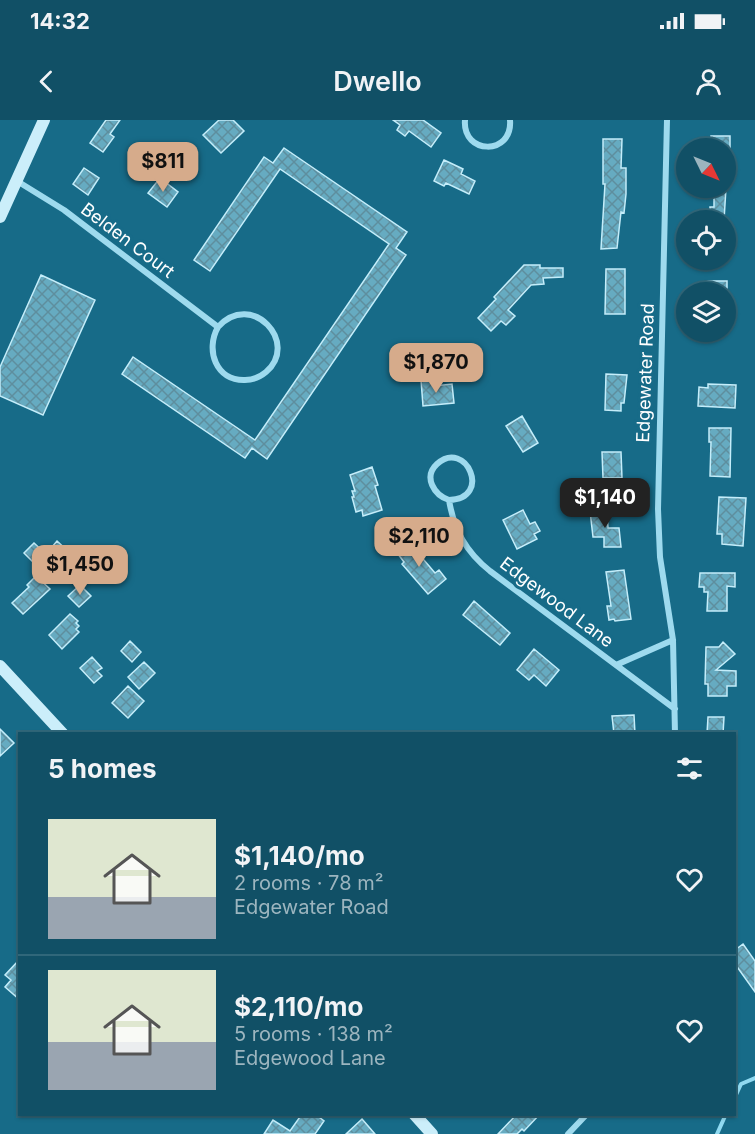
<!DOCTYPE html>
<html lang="en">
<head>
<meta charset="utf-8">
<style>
	body { margin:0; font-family:Inter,sans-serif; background:#1a576c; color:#f1f3f6; height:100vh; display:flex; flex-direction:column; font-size:22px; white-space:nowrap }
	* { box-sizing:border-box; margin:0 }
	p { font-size:20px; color:#9cb5bf }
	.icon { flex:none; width:33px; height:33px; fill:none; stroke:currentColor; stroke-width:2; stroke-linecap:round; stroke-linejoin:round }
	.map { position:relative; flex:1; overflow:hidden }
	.side { position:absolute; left:18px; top:612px; width:718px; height:384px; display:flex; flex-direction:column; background:#115066; border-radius:0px; box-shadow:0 2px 4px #0004,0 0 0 2px #30677a }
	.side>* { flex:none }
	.needle { width:39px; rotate:133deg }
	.tools { position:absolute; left:676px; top:18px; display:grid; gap:12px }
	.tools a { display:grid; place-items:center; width:60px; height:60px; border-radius:50%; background:#115066; box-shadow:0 2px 4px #0004,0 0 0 2px #30677a; font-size:30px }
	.price { position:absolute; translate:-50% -51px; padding:0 14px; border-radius:12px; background:#d6ab8b; color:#111; font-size:20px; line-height:39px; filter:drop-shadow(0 2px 3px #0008) }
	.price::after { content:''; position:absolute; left:50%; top:36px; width:18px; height:14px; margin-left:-9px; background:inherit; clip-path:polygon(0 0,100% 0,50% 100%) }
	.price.current { background:#222; color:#fff }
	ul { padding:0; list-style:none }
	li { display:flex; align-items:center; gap:18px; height:150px; padding:0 30px }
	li+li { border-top:2px solid #30677a }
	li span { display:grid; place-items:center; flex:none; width:168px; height:120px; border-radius:0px; color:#555 }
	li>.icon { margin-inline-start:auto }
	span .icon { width:72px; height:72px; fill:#fffc; stroke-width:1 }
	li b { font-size:26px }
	h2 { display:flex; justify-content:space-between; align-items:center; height:72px; padding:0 30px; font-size:26px }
	.status { display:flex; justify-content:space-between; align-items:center; height:42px; padding:0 30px; background:#115066; direction:ltr }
	.status svg { height:16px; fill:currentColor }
	header { display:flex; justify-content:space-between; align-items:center; height:78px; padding:0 30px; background:#115066; font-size:27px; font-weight:600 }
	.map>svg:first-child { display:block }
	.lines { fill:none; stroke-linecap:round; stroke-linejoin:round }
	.stream { stroke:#90daf1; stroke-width:4 }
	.building { fill:url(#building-cross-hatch); stroke:#c4edfa; stroke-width:1.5 }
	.street { stroke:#9edaee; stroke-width:6 }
	.secondary { stroke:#cbeefa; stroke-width:12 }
	.labels { text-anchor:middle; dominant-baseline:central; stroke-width:6; stroke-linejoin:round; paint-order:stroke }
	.street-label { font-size:18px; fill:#fff; stroke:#176b88 }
</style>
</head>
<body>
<div class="status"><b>14:32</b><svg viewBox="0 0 49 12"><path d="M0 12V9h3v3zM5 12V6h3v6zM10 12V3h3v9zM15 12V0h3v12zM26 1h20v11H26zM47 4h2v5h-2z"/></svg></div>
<header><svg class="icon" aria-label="back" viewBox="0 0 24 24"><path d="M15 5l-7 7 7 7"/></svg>Dwello<svg class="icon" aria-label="person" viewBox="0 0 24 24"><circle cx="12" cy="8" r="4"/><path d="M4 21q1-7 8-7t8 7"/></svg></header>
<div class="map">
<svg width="755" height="1014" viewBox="0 0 755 1014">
	<defs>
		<pattern id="building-cross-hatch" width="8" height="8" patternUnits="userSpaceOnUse" patternTransform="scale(1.5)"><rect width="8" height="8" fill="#66abc1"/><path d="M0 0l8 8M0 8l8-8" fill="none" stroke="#5e8e9e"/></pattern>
	</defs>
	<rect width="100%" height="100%" fill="#176b88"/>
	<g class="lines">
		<path class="stream" d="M735 977 741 964 755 958
			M717 1014 726 994"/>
	</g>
	<path class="building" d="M106 0H120L110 14 114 17 103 32 90 23Z
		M219 0H233L244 11 221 33 203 15Z
		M393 0H423L441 13 431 27 409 11 405 16 397 10 400 5Z
		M711 16H730V28H711Z
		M603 19H622L621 48H626V74L624 93 621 92 617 128 601 129 605 64H603Z
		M284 28 407 112 396 128 406 135 267 339 252 328 245 338 122 254 133 237 255 320 389 124 280 49 210 151 194 140 264 37 273 43Z
		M444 40 463 49 461 54 475 61 469 74 446 63 444 66 434 61Z
		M84 48 99 58 88 75 73 64Z
		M160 58 178 72 167 87 148 73Z
		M714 68H726L724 100H710V87H714Z
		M524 145H540V148H563V157L543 158 544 164 531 165 508 190 515 196 506 205 501 201 491 211 478 198 496 179 494 177Z
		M606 149H625V194H605Z
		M41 155 95 180 43 295 0 276V247Z
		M707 161H727V172H707Z
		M606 254 627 255 624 283H621V291L605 290Z
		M433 259 434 266 452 264 454 283 423 286 421 260Z
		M708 264 736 265 735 288 698 286 699 267 708 268Z
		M522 296 538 323 523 332 506 306Z
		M709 308H731L730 357 710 356 711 322H709Z
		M602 332H621L622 358H603Z
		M372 347 378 365 375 366 382 390 363 396 362 390 356 392 352 377H354L352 371H355L350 355Z
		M719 377 746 378 743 426 722 424V414H717Z
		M523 390 530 404 535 402 540 411 534 414 537 419 517 429 503 400Z
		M590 391H607L608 408H619L621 427H604V417H593Z
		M407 420 435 453 439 450 446 459 428 474 402 444 404 442 395 430Z
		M57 421 70 433 60 444 55 440 43 452 24 433 34 423 46 434Z
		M624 450 631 499 615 501 614 499 609 500 607 486H611L606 452Z
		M700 453H735V467L727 466V491H707L708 472H704V467H699Z
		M36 456 50 469 23 494 12 483 29 467 27 465Z
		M80 465 91 476 79 487 68 476Z
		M474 481 510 513 500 525 463 495Z
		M70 494 78 501 76 503 79 506 76 509 79 512 62 529 49 515Z
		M130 521 141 532 132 542 121 531Z
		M723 522 735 534 716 550 736 551V566H727V576H708V564H705L706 527H719Z
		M534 529 559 550 546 566 534 555 529 560 517 550Z
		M92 537 102 548 97 551 102 556 94 563 80 548Z
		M144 542 155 553 139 569 128 557Z
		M128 566 144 581 128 598 112 583Z
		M634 595 635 614H614L612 596Z
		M708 597H724L723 614H707Z
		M0 609 14 623 0 636Z
		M743 824 755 841V872L735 844V830Z
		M20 839V880L5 867 11 860 5 855Z
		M302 994H315L324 1001 315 1014H264L273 1000 290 1011Z
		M517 994H540L524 1011 522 1009 517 1014H498Z
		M362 999 375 1014H346Z"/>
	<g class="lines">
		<path class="street" d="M465 0C462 35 513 36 510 0
			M667 0 658 389 660 437 673 520 675 614
			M17 61 64 90 218 207C205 230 216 261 245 260 253 260 260 257 266 252 300 223 252 170 218 207
			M449 380C434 375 423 357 437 344 466 318 493 379 449 380 454 410 466 432 490 451L675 589
			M616 545 673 520
			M568 1014 587 994"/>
		<path class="secondary" d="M0 97 44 0
			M0 546 63 614
			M414 994 432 1014"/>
	</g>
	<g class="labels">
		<g class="street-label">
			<text transform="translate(128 120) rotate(37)">Belden Court</text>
			<text transform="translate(645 253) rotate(-88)">Edgewater Road</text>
			<text transform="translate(557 482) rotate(37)">Edgewood Lane</text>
		</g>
	</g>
</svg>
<div class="tools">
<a><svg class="needle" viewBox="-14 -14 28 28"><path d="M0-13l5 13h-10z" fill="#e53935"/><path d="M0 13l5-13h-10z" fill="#9cb5bf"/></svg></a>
<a><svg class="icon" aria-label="locate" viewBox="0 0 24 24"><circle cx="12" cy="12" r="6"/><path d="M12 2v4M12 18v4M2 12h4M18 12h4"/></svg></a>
<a><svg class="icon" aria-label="layers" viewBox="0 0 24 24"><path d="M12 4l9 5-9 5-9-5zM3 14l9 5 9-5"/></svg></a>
</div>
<b class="price" style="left:163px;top:73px">$811</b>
<b class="price" style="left:436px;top:274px">$1,870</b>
<b class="price current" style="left:605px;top:409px">$1,140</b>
<b class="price" style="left:419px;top:448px">$2,110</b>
<b class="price" style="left:80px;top:476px">$1,450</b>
<section class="side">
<h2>5 homes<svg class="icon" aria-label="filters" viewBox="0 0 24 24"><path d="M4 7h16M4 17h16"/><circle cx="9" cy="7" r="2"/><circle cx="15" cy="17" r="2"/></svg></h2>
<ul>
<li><span style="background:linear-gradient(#dfe7d0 65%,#9aa5b1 0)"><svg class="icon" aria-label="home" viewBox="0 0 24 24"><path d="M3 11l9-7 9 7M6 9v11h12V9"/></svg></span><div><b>$1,140/mo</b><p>2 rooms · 78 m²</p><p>Edgewater Road</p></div><svg class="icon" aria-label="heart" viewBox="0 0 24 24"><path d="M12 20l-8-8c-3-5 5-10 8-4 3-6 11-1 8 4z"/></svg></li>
<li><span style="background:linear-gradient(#dfe7d0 60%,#9aa5b1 0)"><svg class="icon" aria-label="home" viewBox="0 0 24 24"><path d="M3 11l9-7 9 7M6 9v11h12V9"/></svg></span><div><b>$2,110/mo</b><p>5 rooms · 138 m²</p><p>Edgewood Lane</p></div><svg class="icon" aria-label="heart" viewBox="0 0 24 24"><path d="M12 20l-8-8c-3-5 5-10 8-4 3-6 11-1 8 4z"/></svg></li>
</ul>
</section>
</div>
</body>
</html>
